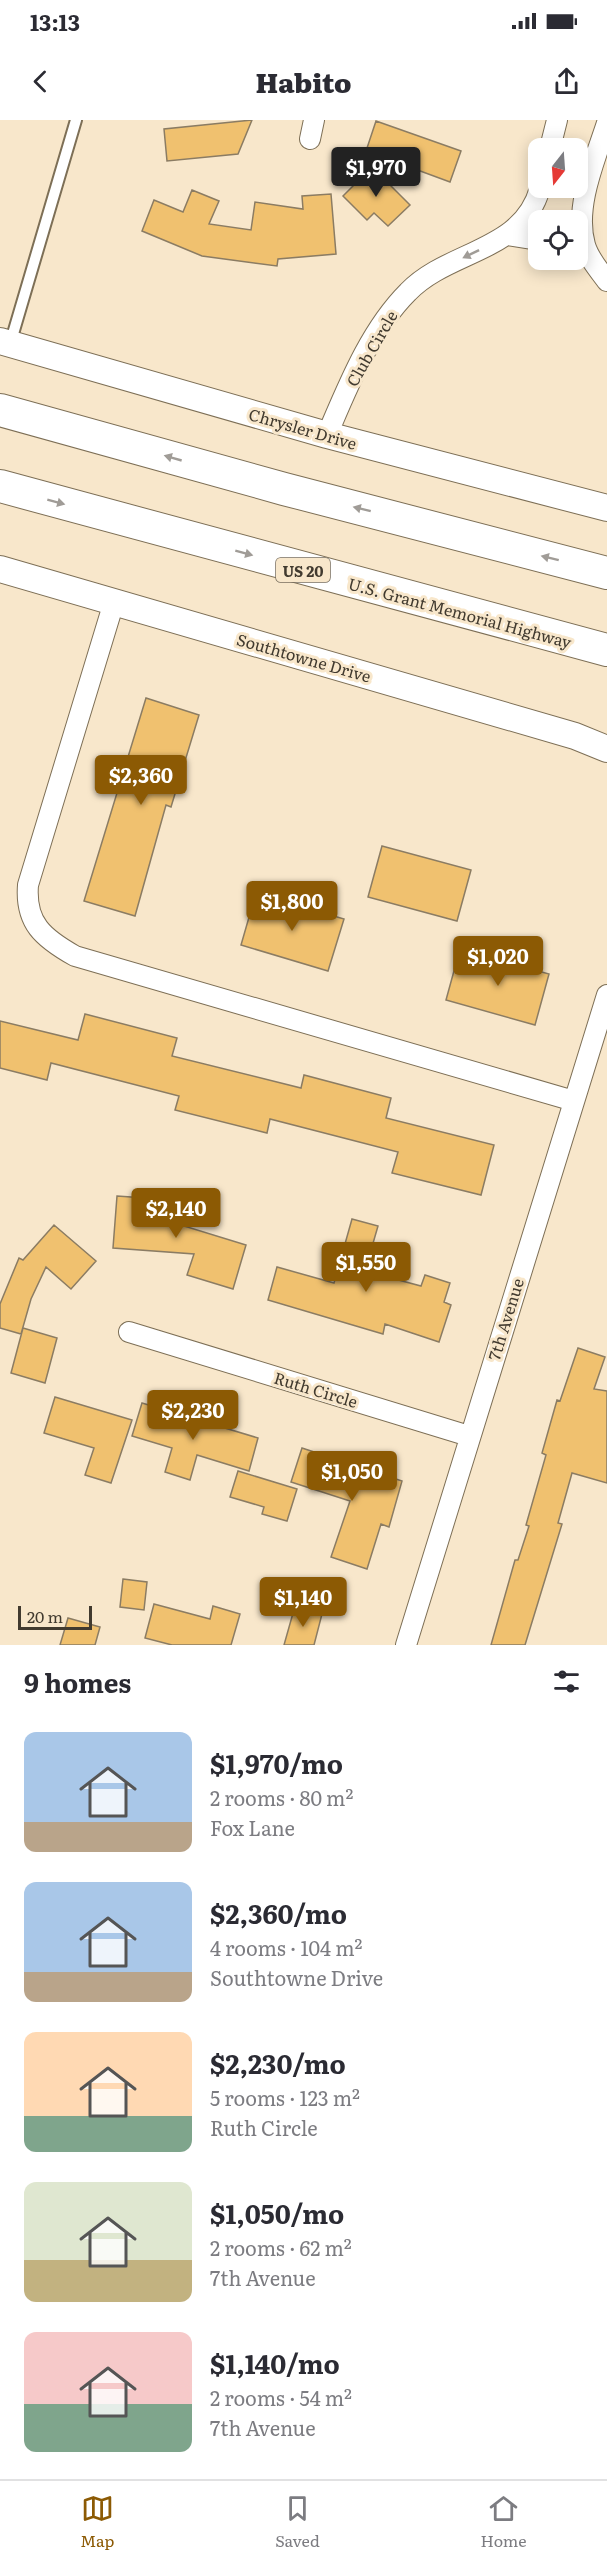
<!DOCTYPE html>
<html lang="en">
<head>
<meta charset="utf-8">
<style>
	body { margin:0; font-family:Literata,serif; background:#f2f2f3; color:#2b2b33; height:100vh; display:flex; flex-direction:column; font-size:22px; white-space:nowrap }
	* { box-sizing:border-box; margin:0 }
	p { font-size:20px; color:#7c7c81 }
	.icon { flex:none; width:33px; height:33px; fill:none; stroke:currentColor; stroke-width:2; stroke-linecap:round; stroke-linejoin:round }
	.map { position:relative; height:1525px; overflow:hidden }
	.panel { display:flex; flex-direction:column; background:#fff; flex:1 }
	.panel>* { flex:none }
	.needle { width:39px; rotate:197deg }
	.controls { position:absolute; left:528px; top:18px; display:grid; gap:12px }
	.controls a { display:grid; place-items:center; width:60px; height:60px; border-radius:12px; background:#fff; box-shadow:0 3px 15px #0003; font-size:30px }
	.scale { position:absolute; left:18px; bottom:15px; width:74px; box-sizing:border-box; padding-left:6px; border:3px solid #413a2f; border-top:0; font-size:16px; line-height:21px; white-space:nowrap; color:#413a2f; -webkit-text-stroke:4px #f8e7cb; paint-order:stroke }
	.price { position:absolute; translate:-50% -51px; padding:0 14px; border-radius:6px; background:#8c5a04; color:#fff; font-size:20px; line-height:39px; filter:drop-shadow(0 2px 3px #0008) }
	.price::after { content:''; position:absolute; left:50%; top:36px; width:18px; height:14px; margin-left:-9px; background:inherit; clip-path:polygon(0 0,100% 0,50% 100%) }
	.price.current { background:#222; color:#fff }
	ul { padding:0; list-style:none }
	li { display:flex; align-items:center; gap:18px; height:150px; padding:0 24px }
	li span { display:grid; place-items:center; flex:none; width:168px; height:120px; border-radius:12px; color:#555 }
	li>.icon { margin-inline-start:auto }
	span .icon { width:72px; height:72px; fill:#fffc; stroke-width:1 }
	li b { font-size:26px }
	h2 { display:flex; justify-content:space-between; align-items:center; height:72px; padding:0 24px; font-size:26px }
	.status { display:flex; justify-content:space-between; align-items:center; height:42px; padding:0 30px; background:#fff; direction:ltr }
	.status svg { height:16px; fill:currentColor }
	header { display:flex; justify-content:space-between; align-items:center; height:78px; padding:0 24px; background:#fff; font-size:27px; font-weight:800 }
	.menu { display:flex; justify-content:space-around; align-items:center; height:84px; border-top:2px solid #e1e1e2; background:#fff; font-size:16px; color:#7c7c81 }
	.menu a { display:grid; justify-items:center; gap:3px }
	.menu .current { color:#8c5a04 }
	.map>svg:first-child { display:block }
	.building { fill:#f0c16f; stroke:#8b7c63; stroke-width:1.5 }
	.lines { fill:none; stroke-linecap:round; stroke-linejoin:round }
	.service-casing { stroke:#7d6f56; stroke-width:14 }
	.minor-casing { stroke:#7d6f56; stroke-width:22 }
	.tertiary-casing { stroke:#7d6f56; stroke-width:28 }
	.primary-casing { stroke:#7d6f56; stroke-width:34 }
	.service { stroke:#fff; stroke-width:10 }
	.minor { stroke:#fff; stroke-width:20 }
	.tertiary { stroke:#fff; stroke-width:26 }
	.primary { stroke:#fff; stroke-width:32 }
	.oneway { fill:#a09c97 }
	.labels { text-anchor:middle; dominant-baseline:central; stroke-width:6; stroke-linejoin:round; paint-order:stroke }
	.shield { fill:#f8e7cb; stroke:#786e5e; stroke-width:1.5 }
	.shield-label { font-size:15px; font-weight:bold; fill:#413a2f }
	.street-label { font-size:16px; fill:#413a2f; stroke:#f8e7cb }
</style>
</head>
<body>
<div class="status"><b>13:13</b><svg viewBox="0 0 49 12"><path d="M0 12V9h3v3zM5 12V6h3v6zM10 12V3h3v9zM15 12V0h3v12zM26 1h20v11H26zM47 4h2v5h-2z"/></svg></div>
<header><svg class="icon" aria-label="back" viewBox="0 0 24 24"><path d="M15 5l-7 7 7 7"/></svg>Habito<svg class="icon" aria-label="share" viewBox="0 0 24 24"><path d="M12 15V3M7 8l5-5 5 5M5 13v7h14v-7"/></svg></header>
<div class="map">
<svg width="607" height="1525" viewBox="0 0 607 1525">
	<rect width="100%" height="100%" fill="#f8e7cb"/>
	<path class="building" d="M252 0 238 34 167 41 164 9Z
		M376 1 461 31 450 62 366 31Z
		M372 47 410 85 388 106 374 93 367 100 343 76Z
		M192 70 219 81 209 104 251 110 255 82 303 89 302 76 331 74 336 134 278 139 277 146 202 136 142 111 154 80 183 92Z
		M146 578 199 595 171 687 166 685 135 796 84 781Z
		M382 726 471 750 457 801 368 777Z
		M256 773 344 799 328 851 241 825Z
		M460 829 549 854 535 905 446 880Z
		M85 894 177 918 172 936 301 968 304 955 391 978 386 998 494 1025 481 1075 392 1053 398 1032 270 999 267 1013 175 990 179 976 51 943 47 960 0 948V901L78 920Z
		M117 1076 173 1080 171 1102 246 1125 233 1169 187 1155 194 1134 113 1128Z
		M352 1099 378 1106 365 1151 421 1166 425 1155 450 1163 444 1182 451 1185 439 1222 385 1204 383 1214 268 1180 277 1147 334 1163Z
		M54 1105 96 1141 71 1169 46 1147 31 1179 21 1214 0 1208V1184L19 1138 23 1140Z
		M23 1208 57 1218 45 1263 11 1253Z
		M578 1228 605 1237 594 1269 607 1271V1363L572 1353 558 1403 562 1404 525 1525H491L515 1440H518L529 1406 526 1405 546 1335 542 1333 557 1280 560 1281Z
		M55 1277 132 1300 111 1363 85 1355 94 1328 44 1313Z
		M142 1283 258 1318 249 1351 197 1335 190 1360 165 1352 172 1328 132 1316Z
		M302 1328 402 1361 389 1407 381 1404 367 1449 331 1437 350 1381 291 1362Z
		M238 1351 297 1369 287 1401 262 1394 264 1387 230 1377Z
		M123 1459 147 1462 144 1490 120 1487Z
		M154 1484 210 1499 213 1486 240 1494 231 1525H172L145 1518Z
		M295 1486 322 1494 314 1525H284Z
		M68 1498 100 1507 95 1525H60Z"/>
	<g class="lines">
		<g class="service-casing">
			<path id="service" d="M10 224 76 0"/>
		</g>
		<g class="minor-casing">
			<path id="minor" d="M607 3C595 40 574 87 585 125 589 139 599 150 607 161
				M310 19 314 0
				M550 28 557 0
				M508 115 538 120
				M327 315C348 266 370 210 408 172 448 130 523 132 540 68
				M114 482 28 765C25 803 43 818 75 836L574 981
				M129 1212 469 1316
				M406 1525 607 875"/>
		</g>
		<g class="tertiary-casing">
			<path id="tertiary" d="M0 221 327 315 607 388
				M0 449 575 616 607 629"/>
		</g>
		<g class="primary-casing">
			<path id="primary" d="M0 290 284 369 607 453
				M0 366 607 530"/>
		</g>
		<use href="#service" class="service"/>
		<use href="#minor" class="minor"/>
		<use href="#tertiary" class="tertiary"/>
		<use href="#primary" class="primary"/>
	</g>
	<defs><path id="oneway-solid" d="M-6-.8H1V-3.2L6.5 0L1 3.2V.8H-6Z" transform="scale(1.5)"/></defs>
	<g class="oneway">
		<use href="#oneway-solid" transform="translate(471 134) rotate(154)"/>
		<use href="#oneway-solid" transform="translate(173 338) rotate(-164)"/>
		<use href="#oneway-solid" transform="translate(56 382) rotate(15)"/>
		<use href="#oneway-solid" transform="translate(362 389) rotate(-166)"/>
		<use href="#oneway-solid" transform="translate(244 433) rotate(15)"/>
		<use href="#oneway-solid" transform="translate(550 438) rotate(-166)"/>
	</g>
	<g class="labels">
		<rect class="shield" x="276" y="438" width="54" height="24" rx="4.5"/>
		<g class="shield-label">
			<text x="303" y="450">US 20</text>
		</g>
		<g class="street-label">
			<text transform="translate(371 228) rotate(-60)">Club Circle</text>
			<text transform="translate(303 308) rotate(16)">Chrysler Drive</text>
			<text transform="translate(460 492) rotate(15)">U.S. Grant Memorial Highway</text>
			<text transform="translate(304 537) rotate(16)">Southtowne Drive</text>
			<text transform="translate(505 1199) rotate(-73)">7th Avenue</text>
			<text transform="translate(316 1269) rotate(17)">Ruth Circle</text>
		</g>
	</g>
</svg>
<div class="controls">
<a><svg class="needle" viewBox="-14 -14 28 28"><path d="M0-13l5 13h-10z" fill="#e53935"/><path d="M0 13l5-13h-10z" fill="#7c7c81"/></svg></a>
<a><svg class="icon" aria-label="locate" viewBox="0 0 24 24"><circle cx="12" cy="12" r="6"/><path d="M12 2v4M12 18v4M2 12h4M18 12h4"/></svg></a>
</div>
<div class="scale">20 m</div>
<b class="price current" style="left:376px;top:78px">$1,970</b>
<b class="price" style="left:141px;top:686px">$2,360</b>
<b class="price" style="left:292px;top:812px">$1,800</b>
<b class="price" style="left:498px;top:867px">$1,020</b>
<b class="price" style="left:176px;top:1119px">$2,140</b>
<b class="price" style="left:366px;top:1173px">$1,550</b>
<b class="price" style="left:193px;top:1321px">$2,230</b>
<b class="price" style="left:352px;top:1382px">$1,050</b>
<b class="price" style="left:303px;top:1508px">$1,140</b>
</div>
<section class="panel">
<h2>9 homes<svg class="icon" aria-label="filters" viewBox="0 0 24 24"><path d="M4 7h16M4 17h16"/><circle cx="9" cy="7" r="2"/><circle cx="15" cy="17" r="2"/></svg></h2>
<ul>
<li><span style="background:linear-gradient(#a9c7e8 75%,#b9a48a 0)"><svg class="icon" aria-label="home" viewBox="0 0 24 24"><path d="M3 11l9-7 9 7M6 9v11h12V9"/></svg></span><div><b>$1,970/mo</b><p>2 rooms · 80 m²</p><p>Fox Lane</p></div></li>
<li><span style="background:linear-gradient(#a9c7e8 75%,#b9a48a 0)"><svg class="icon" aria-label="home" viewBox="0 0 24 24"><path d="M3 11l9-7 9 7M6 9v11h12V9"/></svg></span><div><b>$2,360/mo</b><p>4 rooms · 104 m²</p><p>Southtowne Drive</p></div></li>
<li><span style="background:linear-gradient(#ffd9b3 70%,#7fa58c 0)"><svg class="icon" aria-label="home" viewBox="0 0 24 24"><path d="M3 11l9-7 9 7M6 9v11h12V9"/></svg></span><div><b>$2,230/mo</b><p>5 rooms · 123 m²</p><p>Ruth Circle</p></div></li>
<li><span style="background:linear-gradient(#dfe7d0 65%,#c2b280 0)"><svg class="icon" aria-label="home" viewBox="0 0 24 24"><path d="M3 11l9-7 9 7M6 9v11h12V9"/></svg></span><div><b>$1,050/mo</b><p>2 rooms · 62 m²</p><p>7th Avenue</p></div></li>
<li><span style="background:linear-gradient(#f6c9c9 60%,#7fa58c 0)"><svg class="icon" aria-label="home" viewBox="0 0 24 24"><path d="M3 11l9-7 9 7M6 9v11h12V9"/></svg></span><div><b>$1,140/mo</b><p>2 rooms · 54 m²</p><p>7th Avenue</p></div></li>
</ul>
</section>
<nav class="menu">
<a class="current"><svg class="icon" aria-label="map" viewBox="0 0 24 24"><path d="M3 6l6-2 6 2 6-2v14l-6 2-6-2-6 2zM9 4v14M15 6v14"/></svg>Map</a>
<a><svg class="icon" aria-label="saved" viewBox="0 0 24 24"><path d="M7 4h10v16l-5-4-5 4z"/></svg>Saved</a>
<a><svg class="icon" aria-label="home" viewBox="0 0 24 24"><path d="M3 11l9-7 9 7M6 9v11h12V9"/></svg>Home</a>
</nav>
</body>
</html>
